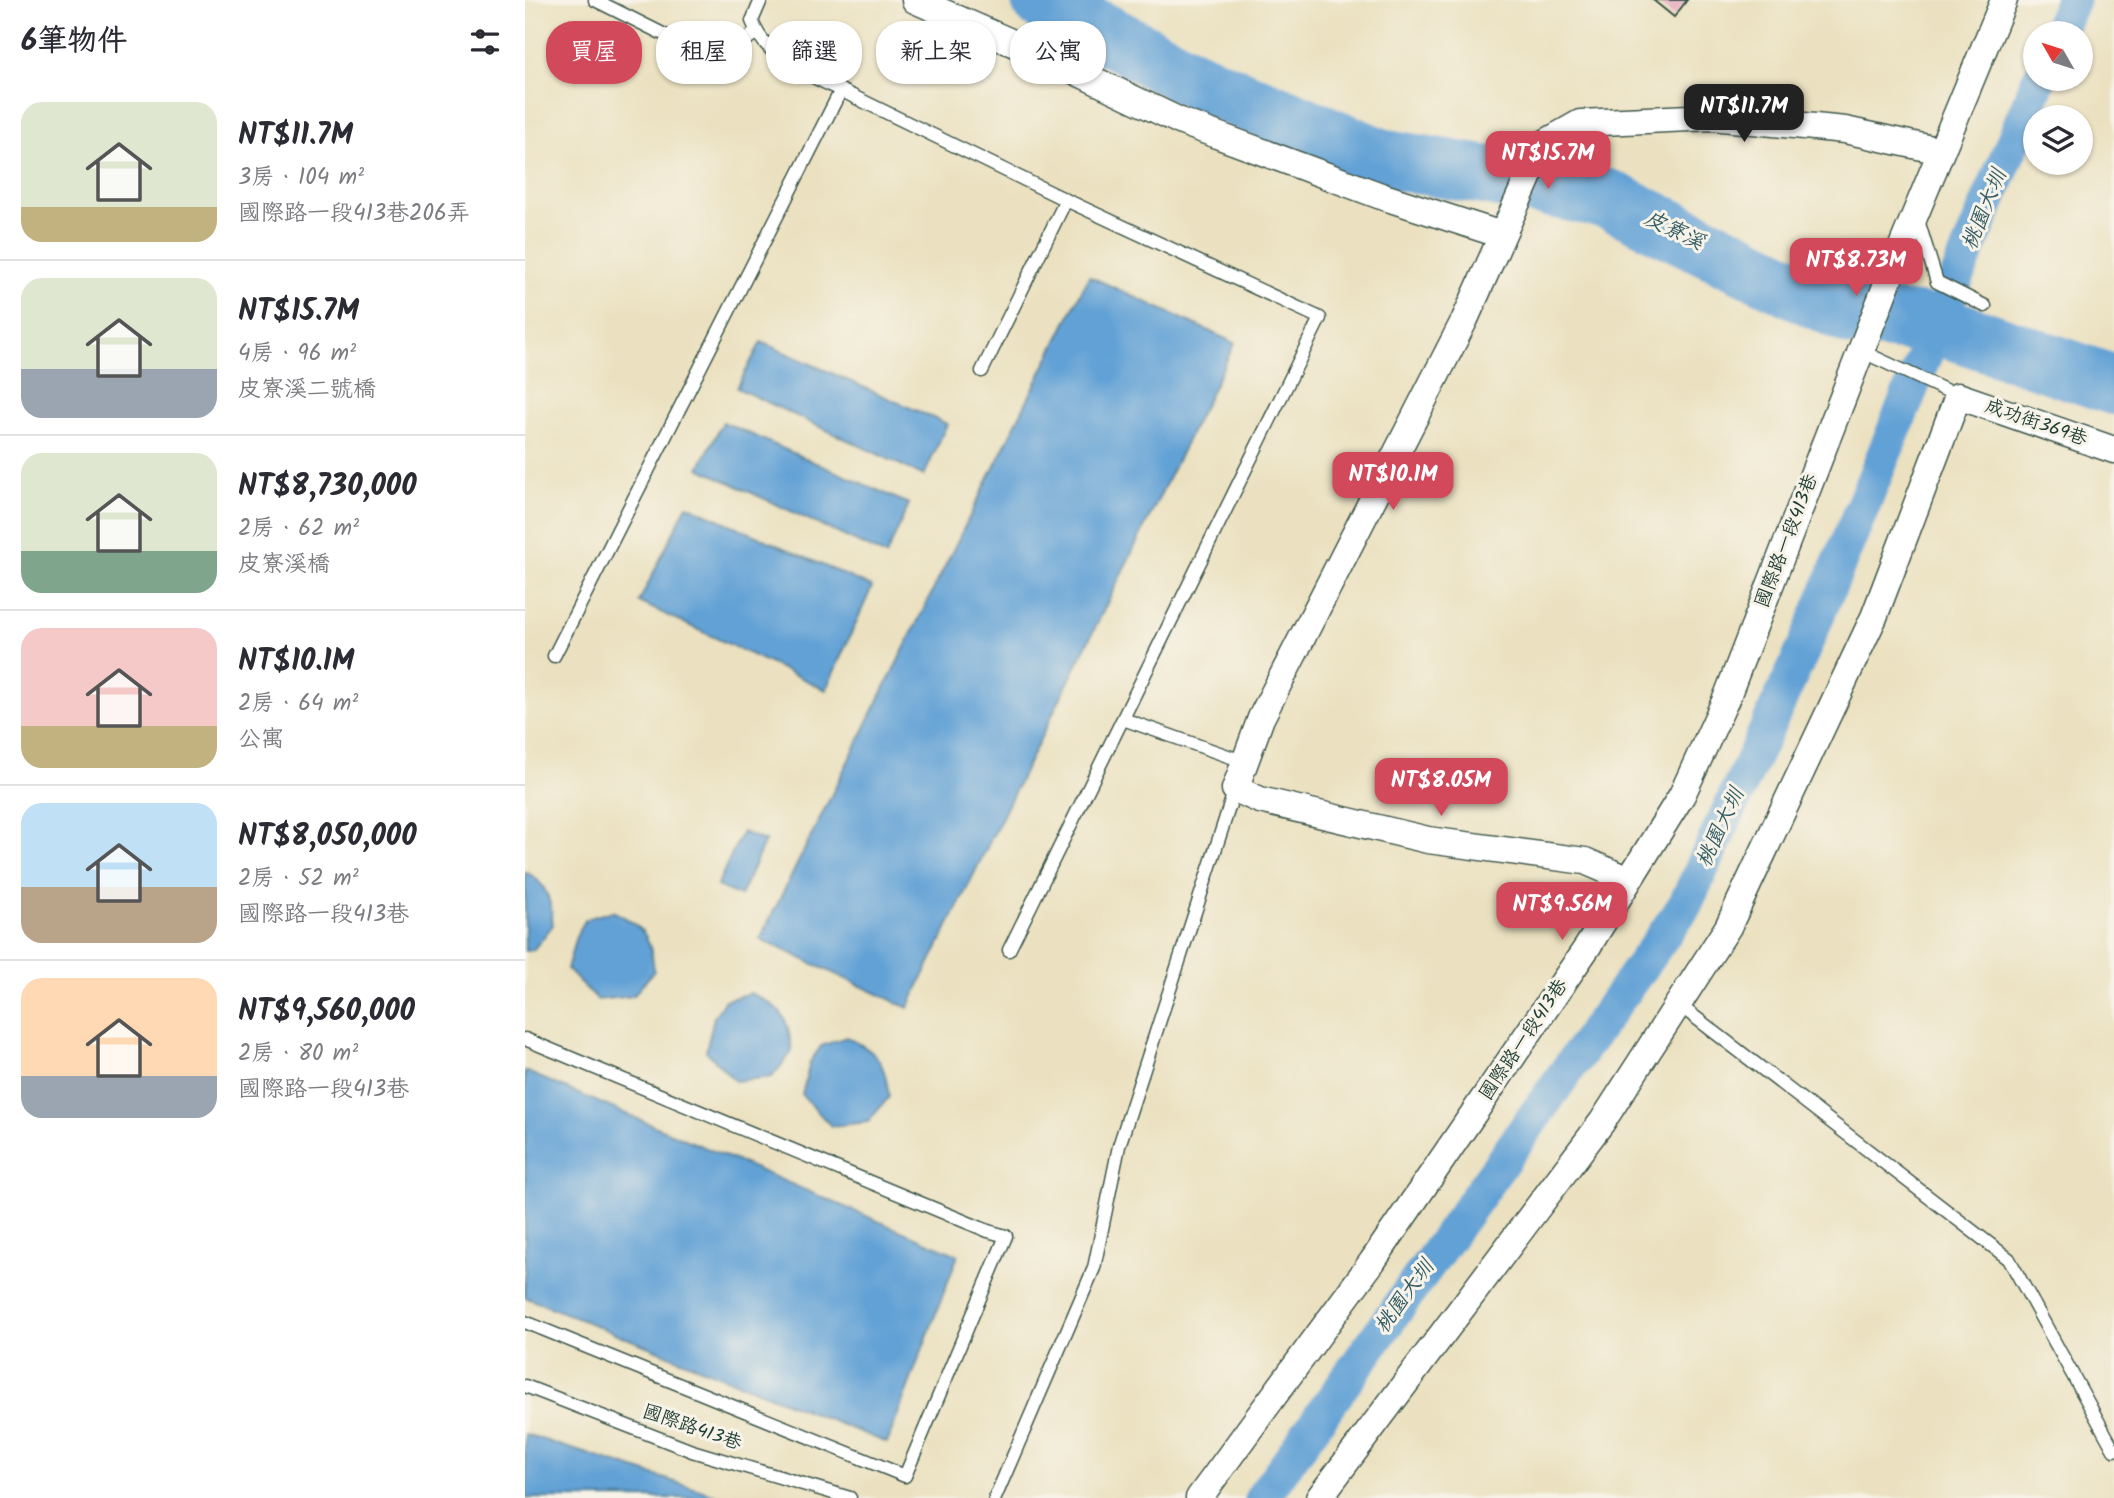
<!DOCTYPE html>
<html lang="zh-TW">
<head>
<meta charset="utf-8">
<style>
	body { margin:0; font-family:Kalam,"LXGW WenKai TC",sans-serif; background:#f2f2f3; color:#2b2b33; height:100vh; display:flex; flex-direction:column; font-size:26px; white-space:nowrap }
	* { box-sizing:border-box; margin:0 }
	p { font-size:23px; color:#7c7c81 }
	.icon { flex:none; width:38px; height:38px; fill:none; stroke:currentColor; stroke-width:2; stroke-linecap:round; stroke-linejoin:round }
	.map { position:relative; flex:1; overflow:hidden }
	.sheet { display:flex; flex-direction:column; background:#fff; width:525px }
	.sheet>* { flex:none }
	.top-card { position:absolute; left:21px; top:21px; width:665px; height:63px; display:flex; gap:14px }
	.needle { width:46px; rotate:309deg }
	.tools { position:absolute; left:1498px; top:21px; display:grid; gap:14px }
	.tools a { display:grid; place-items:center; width:70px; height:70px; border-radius:50%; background:#fff; box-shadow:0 2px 5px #0004; font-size:35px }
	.price { position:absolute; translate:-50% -60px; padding:0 16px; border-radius:14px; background:#d1495b; color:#fff; font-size:23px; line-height:46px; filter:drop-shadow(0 2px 4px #0008) }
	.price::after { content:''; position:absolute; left:50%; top:42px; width:21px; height:16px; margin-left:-10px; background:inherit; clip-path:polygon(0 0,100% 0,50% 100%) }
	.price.current { background:#222; color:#fff }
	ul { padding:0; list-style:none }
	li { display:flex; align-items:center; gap:21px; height:175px; padding:0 21px }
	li+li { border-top:2px solid #e1e1e2 }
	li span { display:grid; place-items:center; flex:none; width:196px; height:140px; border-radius:21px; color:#555 }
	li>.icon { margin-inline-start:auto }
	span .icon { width:84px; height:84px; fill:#fffc; stroke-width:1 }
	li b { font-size:30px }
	h2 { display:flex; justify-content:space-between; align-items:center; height:84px; padding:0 21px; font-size:30px }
	.pill { padding:0 24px; border-radius:28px; background:#fff; box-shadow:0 2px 5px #0004; font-size:24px; line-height:63px }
	.pill.current { background:#d1495b; color:#fff }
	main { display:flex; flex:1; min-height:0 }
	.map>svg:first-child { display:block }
	.water { fill:#62a1d5; stroke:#406f84; stroke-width:2 }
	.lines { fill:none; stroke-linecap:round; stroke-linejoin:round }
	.canal { stroke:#62a1d5; stroke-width:35 }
	.river { stroke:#62a1d5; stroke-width:60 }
	.building { fill:#e7aec3 }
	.lane-casing { stroke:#3e5649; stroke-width:15 }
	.street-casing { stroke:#3e5649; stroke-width:29 }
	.lane { stroke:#fff; stroke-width:12 }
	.street { stroke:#fff; stroke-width:26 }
	.labels { text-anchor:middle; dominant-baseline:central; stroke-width:6; stroke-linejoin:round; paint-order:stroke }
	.street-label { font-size:19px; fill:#1f3d34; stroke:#f7f3e8 }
	.water-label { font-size:21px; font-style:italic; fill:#335b64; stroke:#f7f3e8 }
</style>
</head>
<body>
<main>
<section class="sheet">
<h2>6筆物件<svg class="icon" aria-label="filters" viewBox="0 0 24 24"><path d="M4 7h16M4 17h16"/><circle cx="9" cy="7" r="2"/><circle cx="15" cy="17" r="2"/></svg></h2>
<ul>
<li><span style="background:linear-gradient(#dfe7d0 75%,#c2b280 0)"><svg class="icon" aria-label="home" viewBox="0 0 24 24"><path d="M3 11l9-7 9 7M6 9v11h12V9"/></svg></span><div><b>NT$11.7M</b><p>3房 · 104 m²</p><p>國際路一段413巷206弄</p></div></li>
<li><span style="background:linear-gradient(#dfe7d0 65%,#9aa5b1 0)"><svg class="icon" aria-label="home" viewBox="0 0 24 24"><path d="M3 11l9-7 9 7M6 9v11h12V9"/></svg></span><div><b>NT$15.7M</b><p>4房 · 96 m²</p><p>皮寮溪二號橋</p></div></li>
<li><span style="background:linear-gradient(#dfe7d0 70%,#7fa58c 0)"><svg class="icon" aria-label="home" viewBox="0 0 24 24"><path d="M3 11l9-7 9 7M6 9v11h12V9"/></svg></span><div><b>NT$8,730,000</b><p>2房 · 62 m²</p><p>皮寮溪橋</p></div></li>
<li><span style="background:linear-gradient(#f6c9c9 70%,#c2b280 0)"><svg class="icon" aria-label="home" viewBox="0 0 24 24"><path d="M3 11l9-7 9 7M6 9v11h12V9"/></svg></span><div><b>NT$10.1M</b><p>2房 · 64 m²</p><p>公寓</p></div></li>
<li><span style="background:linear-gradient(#bfe0f5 60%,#b9a48a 0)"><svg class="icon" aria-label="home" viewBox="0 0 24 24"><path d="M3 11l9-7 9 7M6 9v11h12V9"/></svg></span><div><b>NT$8,050,000</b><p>2房 · 52 m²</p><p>國際路一段413巷</p></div></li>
<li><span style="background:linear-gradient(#ffd9b3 70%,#9aa5b1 0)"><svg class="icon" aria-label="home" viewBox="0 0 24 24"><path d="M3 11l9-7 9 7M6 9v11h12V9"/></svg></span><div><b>NT$9,560,000</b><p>2房 · 80 m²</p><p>國際路一段413巷</p></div></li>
</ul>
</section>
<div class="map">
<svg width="1589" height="1498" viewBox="0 0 1589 1498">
	<rect width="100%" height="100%" fill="#f7f3e8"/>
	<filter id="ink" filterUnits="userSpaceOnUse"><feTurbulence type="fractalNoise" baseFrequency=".0143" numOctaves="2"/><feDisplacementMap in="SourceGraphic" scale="14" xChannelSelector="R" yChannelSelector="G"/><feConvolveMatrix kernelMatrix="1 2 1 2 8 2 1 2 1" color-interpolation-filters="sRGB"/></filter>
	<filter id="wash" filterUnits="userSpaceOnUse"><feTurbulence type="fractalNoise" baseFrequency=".00686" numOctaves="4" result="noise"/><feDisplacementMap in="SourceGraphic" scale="28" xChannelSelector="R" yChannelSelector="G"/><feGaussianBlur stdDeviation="1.57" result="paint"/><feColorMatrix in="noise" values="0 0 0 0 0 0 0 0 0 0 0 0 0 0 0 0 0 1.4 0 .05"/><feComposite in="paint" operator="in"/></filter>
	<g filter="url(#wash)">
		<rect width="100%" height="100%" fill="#ebe1c0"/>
		<path class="water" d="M564 276 710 343 383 1008 235 939Z
			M236 342 422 424 399 476 212 388Z
			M198 422 384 504 361 556 174 468Z
			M162 505 347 587 301 690 114 602Z
			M217 832 240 841 215 896 192 886Z
			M0 872C23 882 26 903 28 925L8 950 0 951Z
			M87 911C119 926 126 936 129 971L108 996 72 1000 42 969 51 936 61 919Z
			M225 993C257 1007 264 1017 267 1052L247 1077 210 1081 181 1051 189 1017 200 1000Z
			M321 1037C354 1052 360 1062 364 1097L343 1122 306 1126 277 1095 285 1062 296 1046Z
			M0 1071 433 1255 362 1443 0 1297Z
			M0 1434 200 1498H0Z"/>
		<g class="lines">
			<path class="canal" d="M1533 33 1547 0
				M737 1498 1160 905 1279 648 1514 79"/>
			<path class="river" d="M516 0 669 80 855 158 959 175 1083 199 1327 316 1413 325 1589 385"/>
		</g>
		<g id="blocks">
			<path class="building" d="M1128 0H1162L1149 17Z"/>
		</g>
	</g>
	<g filter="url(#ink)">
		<use href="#blocks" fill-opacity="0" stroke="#3e5649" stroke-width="2"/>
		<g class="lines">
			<g class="lane-casing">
				<path id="lane" d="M70 0 194 62 231 32
					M236 0 227 21C236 44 250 54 270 68L541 200 795 318 484 950
					M1392 217 1412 282 1460 306
					M1336 351 1433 396
					M457 371 541 200
					M29 656 316 90
					M598 719 720 762
					M1153 1004 1484 1259 1589 1450
					M0 1039 463 1231 481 1236 380 1476 0 1322
					M0 1386 167 1451 325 1498
					M470 1498 569 1268 594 1146 710 789"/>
			</g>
			<g class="street-casing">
				<path id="street" d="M390 0 531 62 657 122 856 196 977 235
					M1104 880 1060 861 903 840 735 800 710 789 736 718 940 319 1018 144 1055 123 1187 117 1320 130 1416 151
					M674 1498 847 1262 1063 946 1157 795 1201 699 1370 263 1479 0
					M794 1498 1077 1122 1203 927 1349 617 1433 396 1589 450"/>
			</g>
			<use href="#lane" class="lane"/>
			<use href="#street" class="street"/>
		</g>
	</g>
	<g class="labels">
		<g class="street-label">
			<text transform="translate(1511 423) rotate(19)">成功街369巷</text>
			<text transform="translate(1262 541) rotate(-69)">國際路一段413巷</text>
			<text transform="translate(999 1040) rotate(-56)">國際路一段413巷</text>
			<text transform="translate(167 1428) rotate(19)">國際路413巷</text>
		</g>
		<g class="water-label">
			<text transform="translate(1460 210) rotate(-68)">桃園大圳</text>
			<text transform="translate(1149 231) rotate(26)">皮寮溪</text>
			<text transform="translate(1196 828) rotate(-65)">桃園大圳</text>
			<text transform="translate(880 1297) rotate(-54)">桃園大圳</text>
		</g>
	</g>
</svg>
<div class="tools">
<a><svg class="needle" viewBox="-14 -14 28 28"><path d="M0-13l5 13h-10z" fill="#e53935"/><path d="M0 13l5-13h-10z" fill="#7c7c81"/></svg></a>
<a><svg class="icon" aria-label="layers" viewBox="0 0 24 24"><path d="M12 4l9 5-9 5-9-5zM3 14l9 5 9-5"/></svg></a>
</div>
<b class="price current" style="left:1219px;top:144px">NT$11.7M</b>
<b class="price" style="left:1023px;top:191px">NT$15.7M</b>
<b class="price" style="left:1331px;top:298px">NT$8.73M</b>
<b class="price" style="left:868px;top:512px">NT$10.1M</b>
<b class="price" style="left:916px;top:818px">NT$8.05M</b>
<b class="price" style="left:1037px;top:942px">NT$9.56M</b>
<div class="top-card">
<a class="pill current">買屋</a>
<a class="pill">租屋</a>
<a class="pill">篩選</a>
<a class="pill">新上架</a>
<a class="pill">公寓</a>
</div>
</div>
</main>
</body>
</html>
